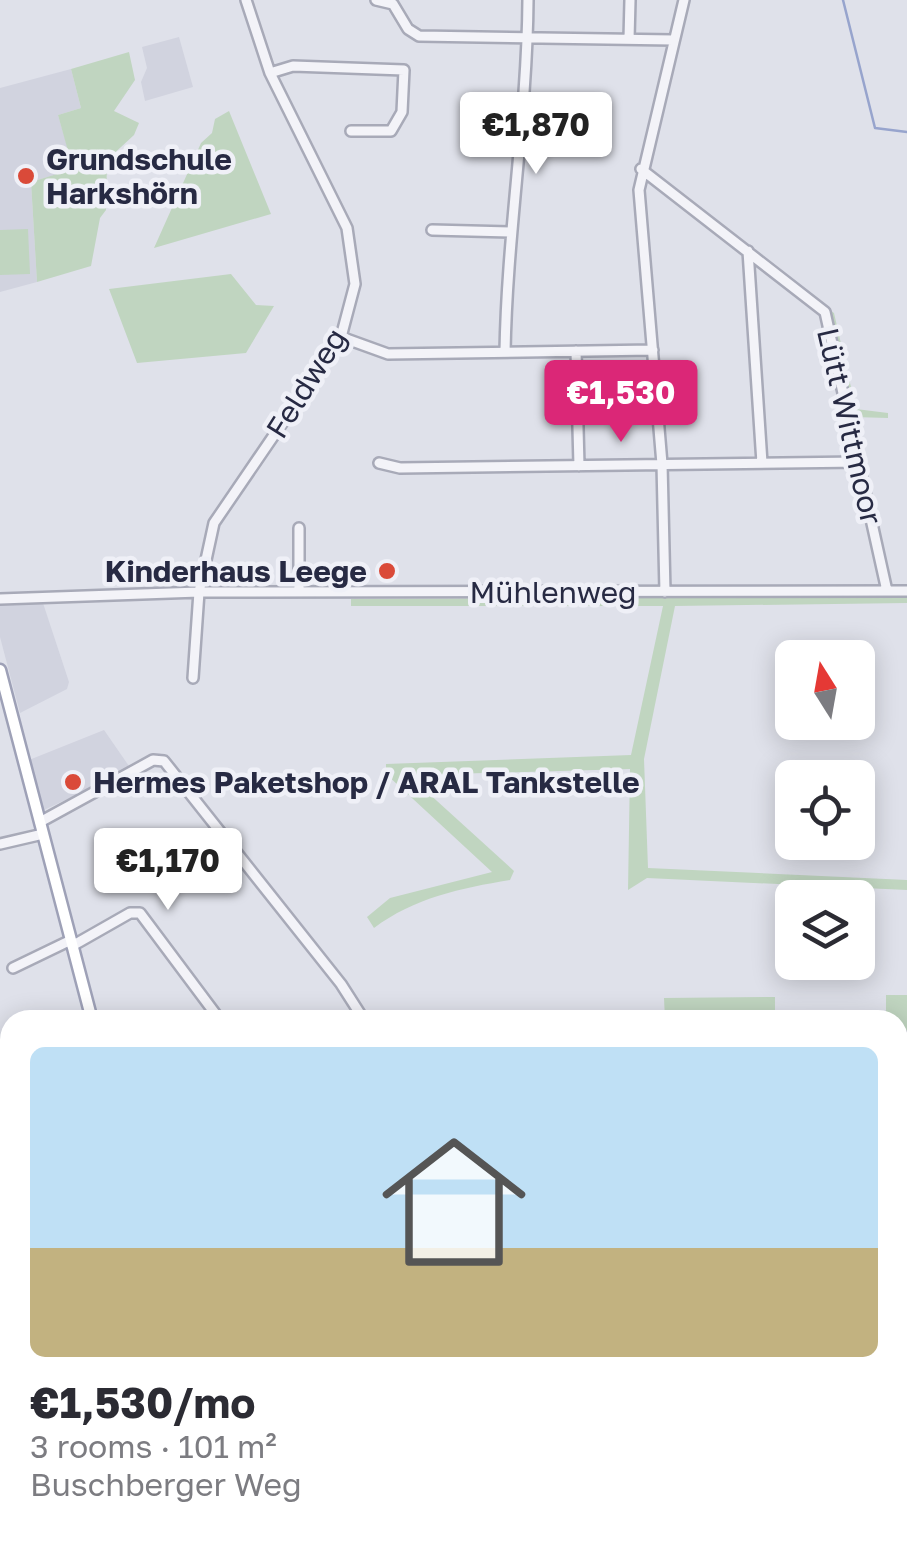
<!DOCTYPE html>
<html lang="en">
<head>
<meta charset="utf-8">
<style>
	body { margin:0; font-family:"Golos Text",sans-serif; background:#f2f2f3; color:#2b2b33; height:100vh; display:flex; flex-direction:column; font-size:38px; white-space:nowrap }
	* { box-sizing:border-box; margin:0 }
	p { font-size:32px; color:#7c7c81 }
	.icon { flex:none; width:55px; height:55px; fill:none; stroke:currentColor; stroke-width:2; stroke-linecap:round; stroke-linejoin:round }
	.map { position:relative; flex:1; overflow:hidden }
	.panel { position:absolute; left:0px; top:1010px; width:908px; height:552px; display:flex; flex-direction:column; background:#fff; border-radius:30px 30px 0 0; box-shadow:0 5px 25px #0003 }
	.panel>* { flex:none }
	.needle { width:65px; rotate:349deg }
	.fabs { position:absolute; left:775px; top:640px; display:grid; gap:20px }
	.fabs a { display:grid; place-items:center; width:100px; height:100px; border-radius:15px; background:#fff; box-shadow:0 5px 25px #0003; font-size:50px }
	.price { position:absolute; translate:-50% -85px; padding:0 22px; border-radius:10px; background:#fff; color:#222; font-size:32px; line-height:65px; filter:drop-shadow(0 2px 5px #0008) }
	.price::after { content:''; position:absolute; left:50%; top:60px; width:30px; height:22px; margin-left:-15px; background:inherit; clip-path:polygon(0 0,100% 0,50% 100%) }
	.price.selected { background:#db2777; color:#fff }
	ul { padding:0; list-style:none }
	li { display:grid; align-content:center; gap:20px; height:530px; padding:0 30px }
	li span { display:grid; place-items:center; height:310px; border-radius:15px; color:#555 }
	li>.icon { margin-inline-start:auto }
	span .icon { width:180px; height:180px; fill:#fffc; stroke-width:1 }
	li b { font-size:42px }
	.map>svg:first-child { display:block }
	.built { fill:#d1d3df }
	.green { fill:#c0d5c0 }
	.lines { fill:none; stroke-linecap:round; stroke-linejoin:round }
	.stream { stroke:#97a4cd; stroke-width:2.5 }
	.minor-casing { stroke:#a8aab8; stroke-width:14 }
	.major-casing { stroke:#9ea1b7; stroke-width:15 }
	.minor { stroke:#f3f3f8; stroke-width:9 }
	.major { stroke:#fff; stroke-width:10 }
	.poi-dot { fill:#da4a39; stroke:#eff0f7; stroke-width:4 }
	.labels { text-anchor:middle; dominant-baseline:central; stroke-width:9; stroke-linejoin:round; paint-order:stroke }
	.poi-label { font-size:30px; font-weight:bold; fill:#272a43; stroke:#eff0f7; text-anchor:start }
	.street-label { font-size:30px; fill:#272a43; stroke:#eff0f7 }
</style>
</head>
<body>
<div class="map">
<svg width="907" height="1562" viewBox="0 0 907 1562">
	<rect width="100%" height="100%" fill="#dfe1ea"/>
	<path class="built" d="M179 37 193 87 145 101 141 82 147 68 142 47Z
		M71 69 81 108 58 115 74 169 31 182 37 282 0 292V88Z
		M42 600 69 682 67 689 20 713 0 637V605Z
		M104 730 131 769 44 810 29 760Z"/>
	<path class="green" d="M129 52 135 80 114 111 139 123 134 135 107 160 106 210 100 218 91 266 37 282 31 182 73 169 58 115 81 108 71 69Z
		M229 111 271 214 154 248 201 143 212 133 215 119Z
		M28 229 30 274 0 275V230Z
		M231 274 256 305 274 306 246 353 137 363 109 289Z
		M827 308 834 313 856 409 888 413V418L853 417Z
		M907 596V603L675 606 644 759 648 868 907 880V890L647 878 628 890 630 769 416 775 415 781 514 871 510 880C461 888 414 898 374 928L367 917 390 898 492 872 386 774V764L631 755 663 606H351V599Z
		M886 995H907V1033H898V1020H886Z
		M775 997V1020H665L664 998Z"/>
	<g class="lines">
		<path class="stream" d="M843 0 875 128 907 132"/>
		<g class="minor-casing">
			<path id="minor" d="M376 0 393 4 408 29 419 36 673 40
				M629 39 630 0
				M270 73 293 66 404 70 402 112 391 131H351
				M641 169 825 312 887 591
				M432 230 510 232
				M748 251 762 463
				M341 337 388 354 653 350
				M576 351 579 466
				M505 352C507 234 527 118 528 0
				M379 463 400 468 860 462
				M299 528V592
				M665 592 662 464 639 190 684 0
				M0 599 199 592 907 591
				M193 678 199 592 214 523 341 337 355 284 347 228 270 73 246 0
				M40 822 153 760 164 761 341 984 364 1020
				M0 844 43 834
				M72 946 130 913H140L220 1020
				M13 968 71 940
				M0 1126 10 1153
				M0 1507 10 1518
				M39 1552 47 1562
				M404 1552 407 1562
				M557 1552 560 1562
				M321 1562 340 1552
				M711 1562V1552"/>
		</g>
		<g class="major-casing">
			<path id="major" d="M0 670 92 1020
				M898 1038H907
				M0 1456 10 1450
				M235 1552 237 1562"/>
		</g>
		<use href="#minor" class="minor"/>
		<use href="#major" class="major"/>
	</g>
	<g class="poi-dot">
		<circle cx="26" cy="176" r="10"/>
		<circle cx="387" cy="571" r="10"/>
		<circle cx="73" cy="782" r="10"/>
	</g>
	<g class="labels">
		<g class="poi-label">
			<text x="46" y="159">Grundschule<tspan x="46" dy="34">Harkshörn</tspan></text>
			<text x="367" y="571" text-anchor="end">Kinderhaus Leege</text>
			<text x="93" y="782">Hermes Paketshop / ARAL Tankstelle</text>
		</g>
		<g class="street-label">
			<text transform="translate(306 383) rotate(-58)">Feldweg</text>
			<text transform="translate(850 426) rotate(77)">Lütt Wittmoor</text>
			<text x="553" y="592">Mühlenweg</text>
		</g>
	</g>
</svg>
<div class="fabs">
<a><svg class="needle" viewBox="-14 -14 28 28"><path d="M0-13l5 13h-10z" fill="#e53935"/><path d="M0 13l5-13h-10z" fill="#7c7c81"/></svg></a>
<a><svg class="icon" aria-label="locate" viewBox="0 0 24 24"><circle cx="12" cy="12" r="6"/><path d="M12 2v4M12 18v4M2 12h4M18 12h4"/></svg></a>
<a><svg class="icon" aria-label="layers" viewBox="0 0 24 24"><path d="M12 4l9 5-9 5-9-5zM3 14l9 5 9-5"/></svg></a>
</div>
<b class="price" style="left:536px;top:177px">€1,870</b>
<b class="price selected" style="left:621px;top:445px">€1,530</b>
<b class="price" style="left:168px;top:913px">€1,170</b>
<section class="panel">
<ul>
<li><span style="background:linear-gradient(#bfe0f5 65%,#c2b280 0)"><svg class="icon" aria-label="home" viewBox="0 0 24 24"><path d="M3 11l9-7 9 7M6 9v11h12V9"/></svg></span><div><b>€1,530/mo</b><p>3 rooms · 101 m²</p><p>Buschberger Weg</p></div></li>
</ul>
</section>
</div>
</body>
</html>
